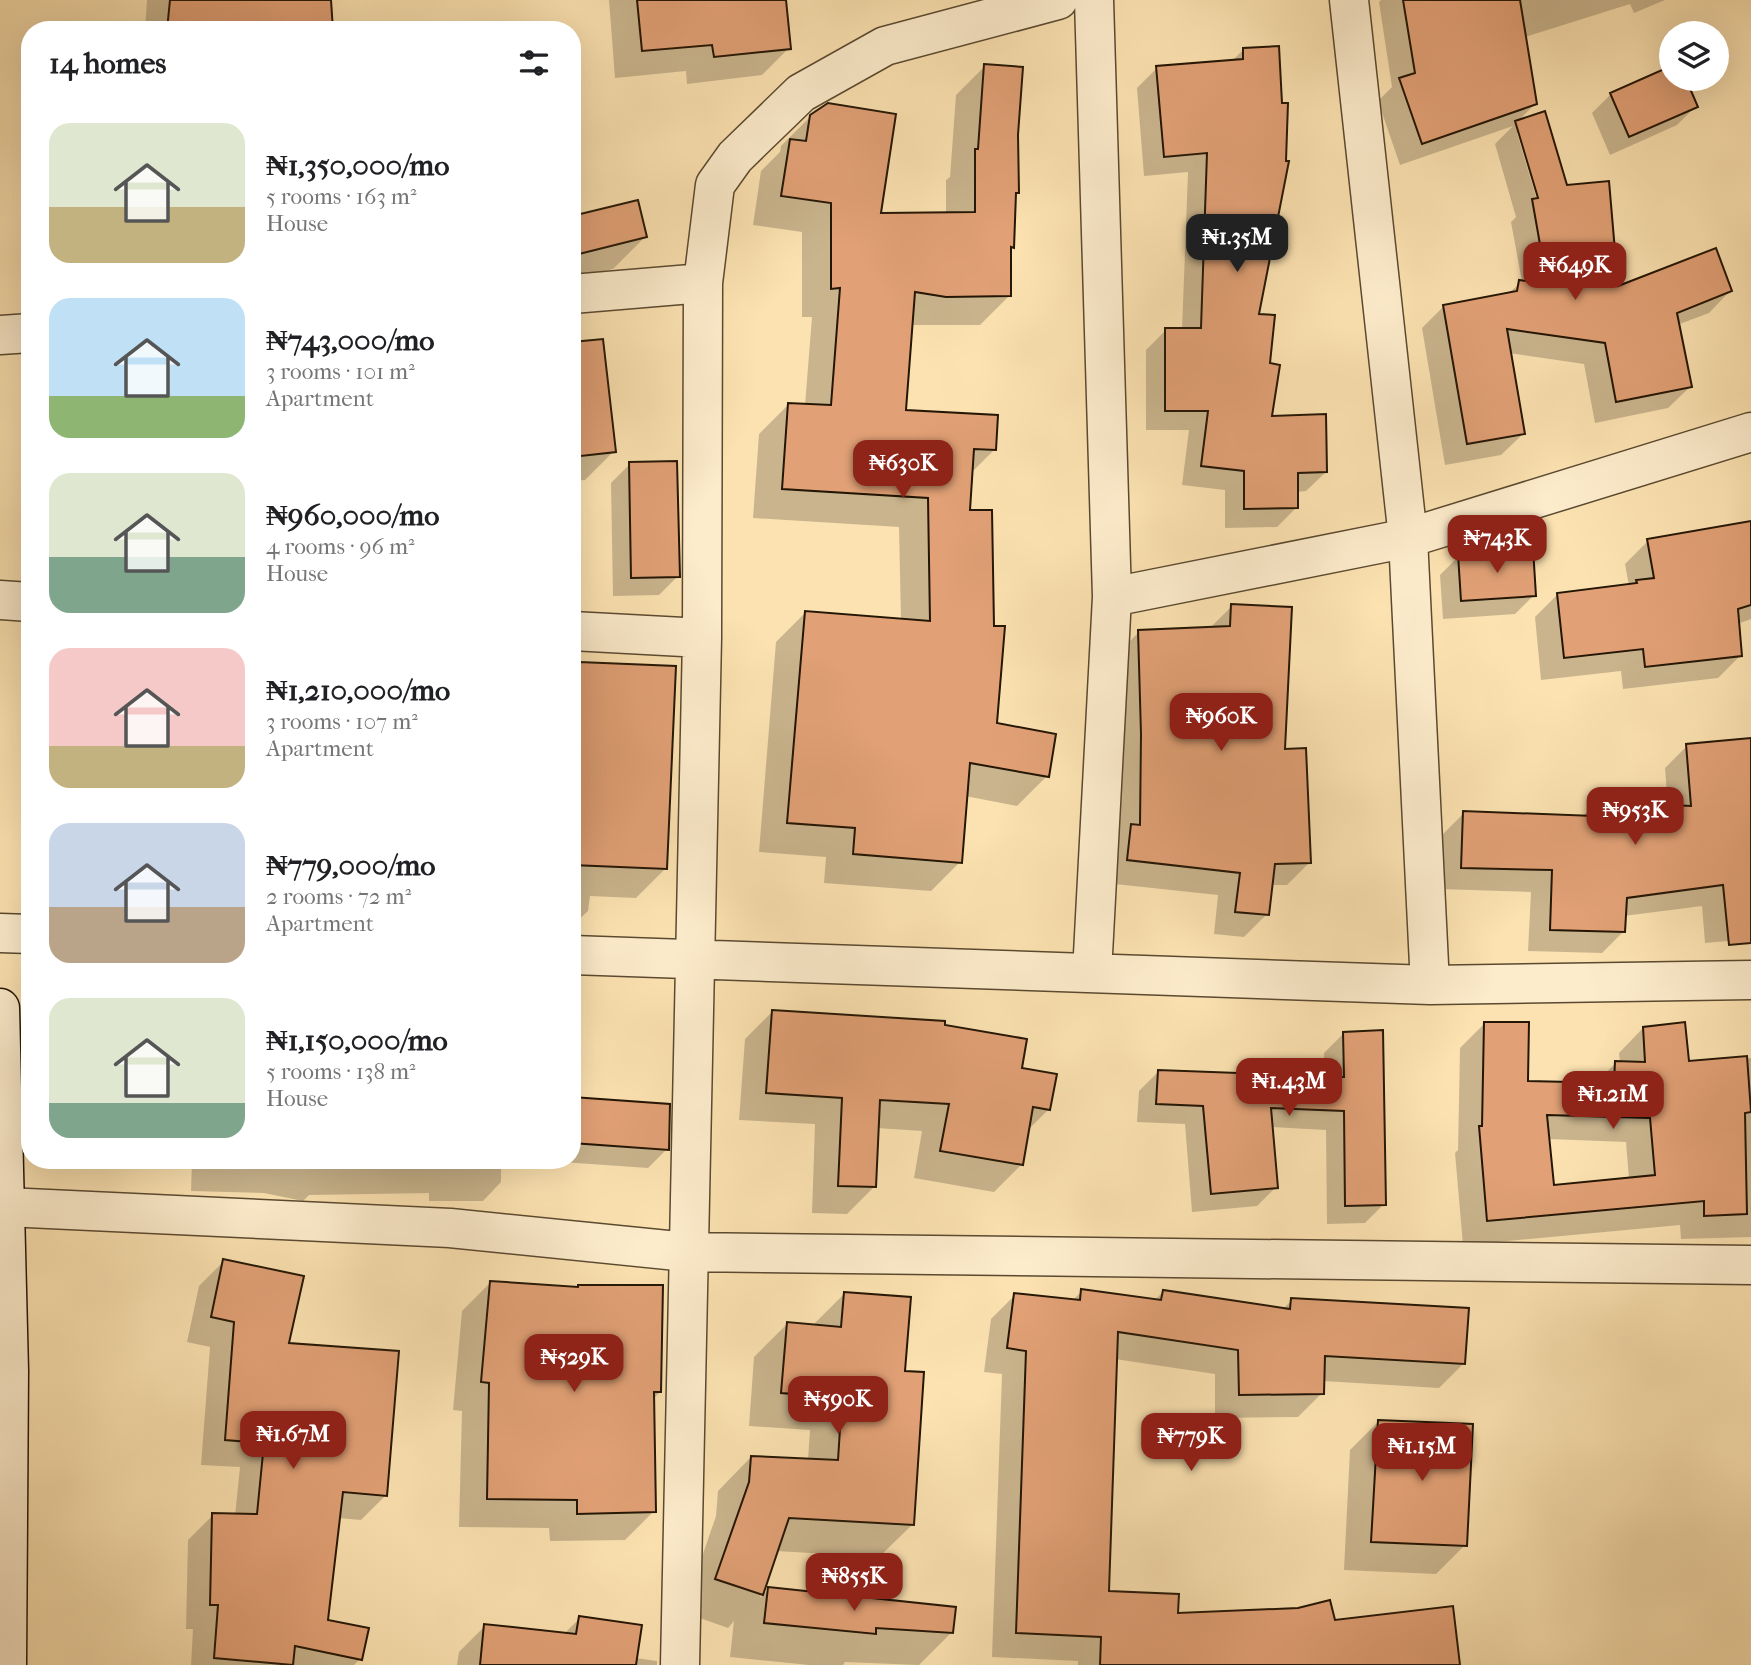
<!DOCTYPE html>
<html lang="en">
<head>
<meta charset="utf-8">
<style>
	body { margin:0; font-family:"IM FELL French Canon",serif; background:#f6f6f6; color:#202124; height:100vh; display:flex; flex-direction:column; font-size:26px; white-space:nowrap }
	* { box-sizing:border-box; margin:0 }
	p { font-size:23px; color:#757577 }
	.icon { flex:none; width:38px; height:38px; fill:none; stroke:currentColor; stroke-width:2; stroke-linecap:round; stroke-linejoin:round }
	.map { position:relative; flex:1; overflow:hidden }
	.side { position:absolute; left:21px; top:21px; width:560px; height:1148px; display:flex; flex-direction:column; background:#fff; border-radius:28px; box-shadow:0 7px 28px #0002 }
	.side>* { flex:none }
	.controls { position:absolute; left:1659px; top:21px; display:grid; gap:14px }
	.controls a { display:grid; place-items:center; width:70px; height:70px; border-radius:50%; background:#fff; box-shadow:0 7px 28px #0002; font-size:35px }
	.price { position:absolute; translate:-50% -60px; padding:0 16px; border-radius:14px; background:#8f2418; color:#fff; font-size:23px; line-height:46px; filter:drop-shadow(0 2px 4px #0008) }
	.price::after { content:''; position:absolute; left:50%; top:42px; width:21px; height:16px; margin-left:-10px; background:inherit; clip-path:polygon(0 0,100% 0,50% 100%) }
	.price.selected { background:#222; color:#fff }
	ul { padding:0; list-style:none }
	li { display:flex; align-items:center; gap:21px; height:175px; padding:0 28px }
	li span { display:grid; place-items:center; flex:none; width:196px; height:140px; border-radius:21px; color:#555 }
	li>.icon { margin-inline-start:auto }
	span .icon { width:84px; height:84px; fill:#fffc; stroke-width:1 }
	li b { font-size:30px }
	h2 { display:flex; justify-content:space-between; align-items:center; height:84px; padding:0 28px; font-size:30px }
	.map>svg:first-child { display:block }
	.shadow { fill:#0003; fill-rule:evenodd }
	.building { fill:#e1a075; stroke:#241605; stroke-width:2; fill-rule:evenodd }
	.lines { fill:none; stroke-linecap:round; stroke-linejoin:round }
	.minor-casing { stroke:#5a4930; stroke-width:41 }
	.secondary-casing { stroke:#241605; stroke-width:41 }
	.minor { stroke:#fdeccc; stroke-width:38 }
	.secondary { stroke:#fdeccc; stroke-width:38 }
</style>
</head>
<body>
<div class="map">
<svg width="1751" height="1665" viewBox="0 0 1751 1665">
	<rect width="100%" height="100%" fill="#fce2b1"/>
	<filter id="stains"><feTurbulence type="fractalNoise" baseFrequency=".00286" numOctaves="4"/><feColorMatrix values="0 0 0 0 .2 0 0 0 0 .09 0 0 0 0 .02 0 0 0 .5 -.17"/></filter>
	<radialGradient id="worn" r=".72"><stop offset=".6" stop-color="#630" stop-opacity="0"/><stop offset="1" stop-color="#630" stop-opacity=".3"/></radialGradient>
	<path class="shadow" d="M147 0H329L332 30H145Z
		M609 0H784L789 48 762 75 687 84 686 71 615 78Z
		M1381 0H1665L1634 13 1630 4 1525 37 1535 104 1517 122 1565 187 1617 289 1730 291 1709 313 1677 325 1690 387 1668 408 1595 423 1584 364 1509 353 1523 434 1501 455 1445 465 1422 328 1444 306 1506 295 1522 282 1511 222 1516 217 1495 144 1513 126 1400 165 1378 101 1392 87 1379 2ZM1517 133H1521L1542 206 1539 207Z
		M1244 49 1257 315 1268 365 1270 418 1326 472 1306 491 1296 492 1297 507 1277 527 1225 528V490L1182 485 1189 430H1146V350L1166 330H1182L1188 172 1144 176 1137 88 1157 68 1232 61Z
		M985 66 1016 135 1017 192 1014 196 1012 247 1009 250 1010 295 980 325H911L904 411 994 450 971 473 968 512 995 724 1047 776 1017 806 965 796 960 862 931 891 824 883 826 857 759 852 776 642 805 613 901 620 899 527 753 518 759 434 789 404 805 405 812 317H802V232L753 225 761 171 780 152 781 146 811 116 879 215 946 214V180L950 177 956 95Z
		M1671 68V79H1684L1696 106 1677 125 1610 155 1592 113 1611 94Z
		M637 202 645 237 613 269 572 279V218Z
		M572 344 614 451 585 480 572 481Z
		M630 464 678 576 659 595 613 596 611 483Z
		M1751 523V619L1737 624 1741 655 1718 678 1623 689 1621 671 1541 680 1535 617 1558 594 1629 586 1625 564 1648 541Z
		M1459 556 1534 595 1515 614 1443 619 1440 575Z
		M1232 606 1309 863 1287 885H1271L1267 914 1244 937 1214 934 1218 895 1105 883 1116 655 1139 632 1209 629Z
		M580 664 666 868 636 898 590 896 588 911 572 926V669Z
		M1687 746 1751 807V939L1705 943 1702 906 1624 916V931L1602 953 1528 951 1531 892 1439 889 1442 835 1464 813 1582 817 1596 803 1668 807 1665 768Z
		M772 1012 943 1027 1020 1069 1049 1109 1028 1130 1022 1164 994 1192 914 1178 922 1131 877 1128 874 1187 847 1214 812 1213 815 1124 739 1120 745 1039Z
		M1485 1023 1526 1083 1594 1084 1616 1063H1620L1619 1053 1643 1028 1687 1063 1751 1058V1237L1681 1239 1680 1225 1463 1245 1455 1153 1458 1150 1460 1048ZM1548 1139 1626 1142 1629 1179 1552 1187Z
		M1343 1034 1384 1204 1365 1223 1327 1224 1326 1130 1271 1127 1276 1187 1257 1206 1192 1212 1185 1124 1137 1122 1139 1091 1158 1072 1325 1078 1324 1053Z
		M572 1099 667 1149 648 1168 547 1161 572 1160Z
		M192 1160H501V1182L483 1201H429V1193L309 1195 303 1201 264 1193 191 1191Z
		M224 1261 287 1344 386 1495 361 1520 338 1518 326 1621 360 1659 354 1665H191L193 1629H186L188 1540 213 1515 235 1516 240 1467 201 1465 210 1347 187 1342 199 1286Z
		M490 1283 576 1289 578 1287 660 1392 653 1399 654 1511 625 1540 550 1541 549 1528 459 1527 462 1411 453 1410 462 1311Z
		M1082 1291 1155 1300 1163 1292 1282 1310 1292 1300 1464 1363 1439 1388 1323 1381 1322 1393 1298 1417 1215 1418V1374L1115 1359 1107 1593 1176 1615 1298 1610 1457 1665H1078V1661L992 1657 1002 1374 984 1372 991 1319 1015 1295 1072 1301Z
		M845 1293 903 1373 913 1524 879 1557 776 1551 760 1598 769 1589 952 1632 919 1665 845 1662 843 1665H809L730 1657 734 1621 728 1628 683 1612 716 1516 718 1491 751 1457 808 1460 810 1430 749 1426 754 1357 787 1324 812 1326Z
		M1379 1421 1465 1545 1436 1574 1344 1570 1350 1450Z
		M580 1618 636 1658 657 1661V1665H457L459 1652 485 1626 563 1635Z"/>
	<path class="building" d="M170 0H331L333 30H167Z
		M637 0H786L791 49 714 57 712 45 642 51Z
		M1403 0H1520L1537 104 1422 144 1399 78 1415 73Z
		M1279 46 1282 103H1288L1286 161H1289L1259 314 1275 315 1270 363 1280 365 1272 416 1326 414 1327 472 1298 473V508L1244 509V471L1201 466 1208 411H1165V328H1201L1207 153 1164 157 1156 66 1243 59V48Z
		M984 64 1023 67 1018 135 1019 193H1016L1014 248 1011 247V296L946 297 915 292 906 410 998 415 996 450 974 449 970 510H992L994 626H1005L997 723 1056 734 1049 777 970 763 962 863 853 854 855 828 787 823 805 611 930 621 928 498 782 489 788 403 831 405 840 288 831 289V203L781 196 790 139 806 141 810 115 828 103 896 114 881 213 975 212V149H978Z
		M1671 66V79H1686L1698 107 1629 137 1610 93Z
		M1545 111 1567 185 1609 181 1618 286 1716 248 1732 291 1677 313 1692 387 1616 402 1605 343 1507 329 1525 434 1467 444 1443 305 1517 291 1519 280 1547 284 1532 199 1538 198 1515 121Z
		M638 200 647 237 579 254 572 216Z
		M603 339 616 452 572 457V342Z
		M677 461 680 577 631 578 629 462Z
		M1751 521V605L1738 609 1742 656 1645 667 1643 649 1564 658 1557 593 1637 583 1636 580 1654 578 1647 539Z
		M1533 548 1536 596 1461 601 1458 554Z
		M1231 604 1292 607 1285 749 1306 748 1311 863 1275 864 1269 915 1235 912 1240 873 1127 860 1131 824 1140 825 1141 734 1138 630 1230 626Z
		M579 662 676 666 667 869 572 865Z
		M1751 738V943L1729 945 1723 885 1627 898 1625 932 1550 930 1552 870 1461 868 1463 811 1594 816 1595 801 1691 806 1686 744Z
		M772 1010 945 1021V1025L1027 1039 1022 1068 1057 1074 1050 1110 1033 1107 1023 1165 940 1151 949 1104 880 1100 876 1187 838 1186 842 1098 766 1093Z
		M1484 1022H1529L1528 1081 1614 1083 1615 1061 1645 1062 1643 1027 1685 1022 1689 1061 1747 1056 1751 1112 1745 1113 1747 1214 1704 1216V1201L1487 1221 1479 1126H1482ZM1547 1115 1650 1118 1655 1175 1554 1185Z
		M1383 1030 1386 1205 1345 1206 1344 1111 1271 1108 1278 1188 1211 1194 1203 1106 1156 1104 1158 1070 1344 1077 1343 1032Z
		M572 1097 670 1104 669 1150 572 1143Z
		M223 1259 304 1276 289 1343 399 1351 387 1496 343 1492 328 1620 369 1628 362 1660 295 1646 293 1665 214 1658 218 1605H210L212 1513 257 1514 264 1443 225 1440 234 1322 211 1317Z
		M490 1281 578 1287V1285H663L661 1392H654L656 1512 577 1514V1500L487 1499 489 1383 481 1382Z
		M1081 1289 1161 1300 1163 1290 1290 1309 1291 1298 1469 1308 1465 1364 1325 1356 1324 1394 1239 1395 1238 1350 1118 1332 1109 1591 1179 1594 1178 1613 1298 1608 1330 1600 1335 1620 1453 1606 1460 1665H1100L1101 1637 1016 1633 1026 1351 1007 1348 1014 1293 1080 1300Z
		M844 1292 911 1297 905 1371 924 1372 914 1525 789 1518 763 1595 715 1579 749 1482 751 1456 838 1460 842 1398 781 1393 787 1322 841 1327Z
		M1378 1420 1473 1424 1467 1546 1371 1542Z
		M768 1587 956 1607 953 1633 876 1628V1634L764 1623Z
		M579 1616 642 1625 636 1665H480L484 1624 576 1634Z"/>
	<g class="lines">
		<g class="minor-casing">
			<path id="minor" d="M1349 0 1408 538 1430 985
				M703 283 715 185 735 157 801 93 885 46 1058 0
				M572 294 703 283 702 638 680 1665
				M0 335 30 333
				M1112 597 1408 538 1751 432
				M0 600 30 602
				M572 631 702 638
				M0 933 30 934
				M572 955 1430 985 1751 980
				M1092 973 1112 597 1094 0
				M6 1207 450 1228 687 1252 1751 1265"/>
		</g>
		<g class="secondary-casing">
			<path id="secondary" d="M0 1008 9 1371 7 1665"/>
		</g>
		<use href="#minor" class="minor"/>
		<use href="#secondary" class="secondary"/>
	</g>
	<rect width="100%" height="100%" filter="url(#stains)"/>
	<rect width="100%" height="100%" fill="url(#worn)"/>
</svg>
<div class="controls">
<a><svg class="icon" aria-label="layers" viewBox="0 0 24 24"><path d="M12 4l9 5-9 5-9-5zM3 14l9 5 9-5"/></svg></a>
</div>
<b class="price selected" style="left:1237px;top:274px">₦1.35M</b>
<b class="price" style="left:1575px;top:302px">₦649K</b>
<b class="price" style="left:903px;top:500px">₦630K</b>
<b class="price" style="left:1497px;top:575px">₦743K</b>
<b class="price" style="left:1221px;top:753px">₦960K</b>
<b class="price" style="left:1635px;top:847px">₦953K</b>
<b class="price" style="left:1289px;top:1118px">₦1.43M</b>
<b class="price" style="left:1613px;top:1131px">₦1.21M</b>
<b class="price" style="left:574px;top:1394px">₦529K</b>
<b class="price" style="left:838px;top:1436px">₦590K</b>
<b class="price" style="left:293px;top:1471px">₦1.67M</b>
<b class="price" style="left:1191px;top:1473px">₦779K</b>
<b class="price" style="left:1422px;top:1483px">₦1.15M</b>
<b class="price" style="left:854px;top:1613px">₦855K</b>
<section class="side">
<h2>14 homes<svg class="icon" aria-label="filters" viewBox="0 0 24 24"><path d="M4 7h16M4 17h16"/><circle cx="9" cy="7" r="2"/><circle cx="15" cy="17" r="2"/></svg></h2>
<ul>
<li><span style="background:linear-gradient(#dfe7d0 60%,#c2b280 0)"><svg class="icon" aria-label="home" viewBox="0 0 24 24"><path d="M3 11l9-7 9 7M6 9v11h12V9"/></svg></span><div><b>₦1,350,000/mo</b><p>5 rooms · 163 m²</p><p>House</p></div></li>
<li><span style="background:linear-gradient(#bfe0f5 70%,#8fb573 0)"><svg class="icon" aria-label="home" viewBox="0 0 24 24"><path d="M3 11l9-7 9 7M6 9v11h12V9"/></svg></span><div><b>₦743,000/mo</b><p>3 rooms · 101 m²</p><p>Apartment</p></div></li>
<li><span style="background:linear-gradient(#dfe7d0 60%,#7fa58c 0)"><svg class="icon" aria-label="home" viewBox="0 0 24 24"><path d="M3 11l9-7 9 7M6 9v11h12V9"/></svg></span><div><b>₦960,000/mo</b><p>4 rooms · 96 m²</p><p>House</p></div></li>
<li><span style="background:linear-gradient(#f6c9c9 70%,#c2b280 0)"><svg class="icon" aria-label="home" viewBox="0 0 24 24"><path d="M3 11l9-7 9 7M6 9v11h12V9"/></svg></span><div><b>₦1,210,000/mo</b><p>3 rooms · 107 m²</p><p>Apartment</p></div></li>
<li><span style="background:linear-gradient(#c9d6e8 60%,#b9a48a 0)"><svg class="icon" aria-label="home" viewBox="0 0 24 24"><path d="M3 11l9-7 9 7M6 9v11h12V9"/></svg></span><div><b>₦779,000/mo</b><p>2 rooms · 72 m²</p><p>Apartment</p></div></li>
<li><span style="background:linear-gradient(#dfe7d0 75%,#7fa58c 0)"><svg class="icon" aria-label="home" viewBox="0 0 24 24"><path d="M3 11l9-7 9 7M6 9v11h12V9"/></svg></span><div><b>₦1,150,000/mo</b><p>5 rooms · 138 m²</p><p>House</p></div></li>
</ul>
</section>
</div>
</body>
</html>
